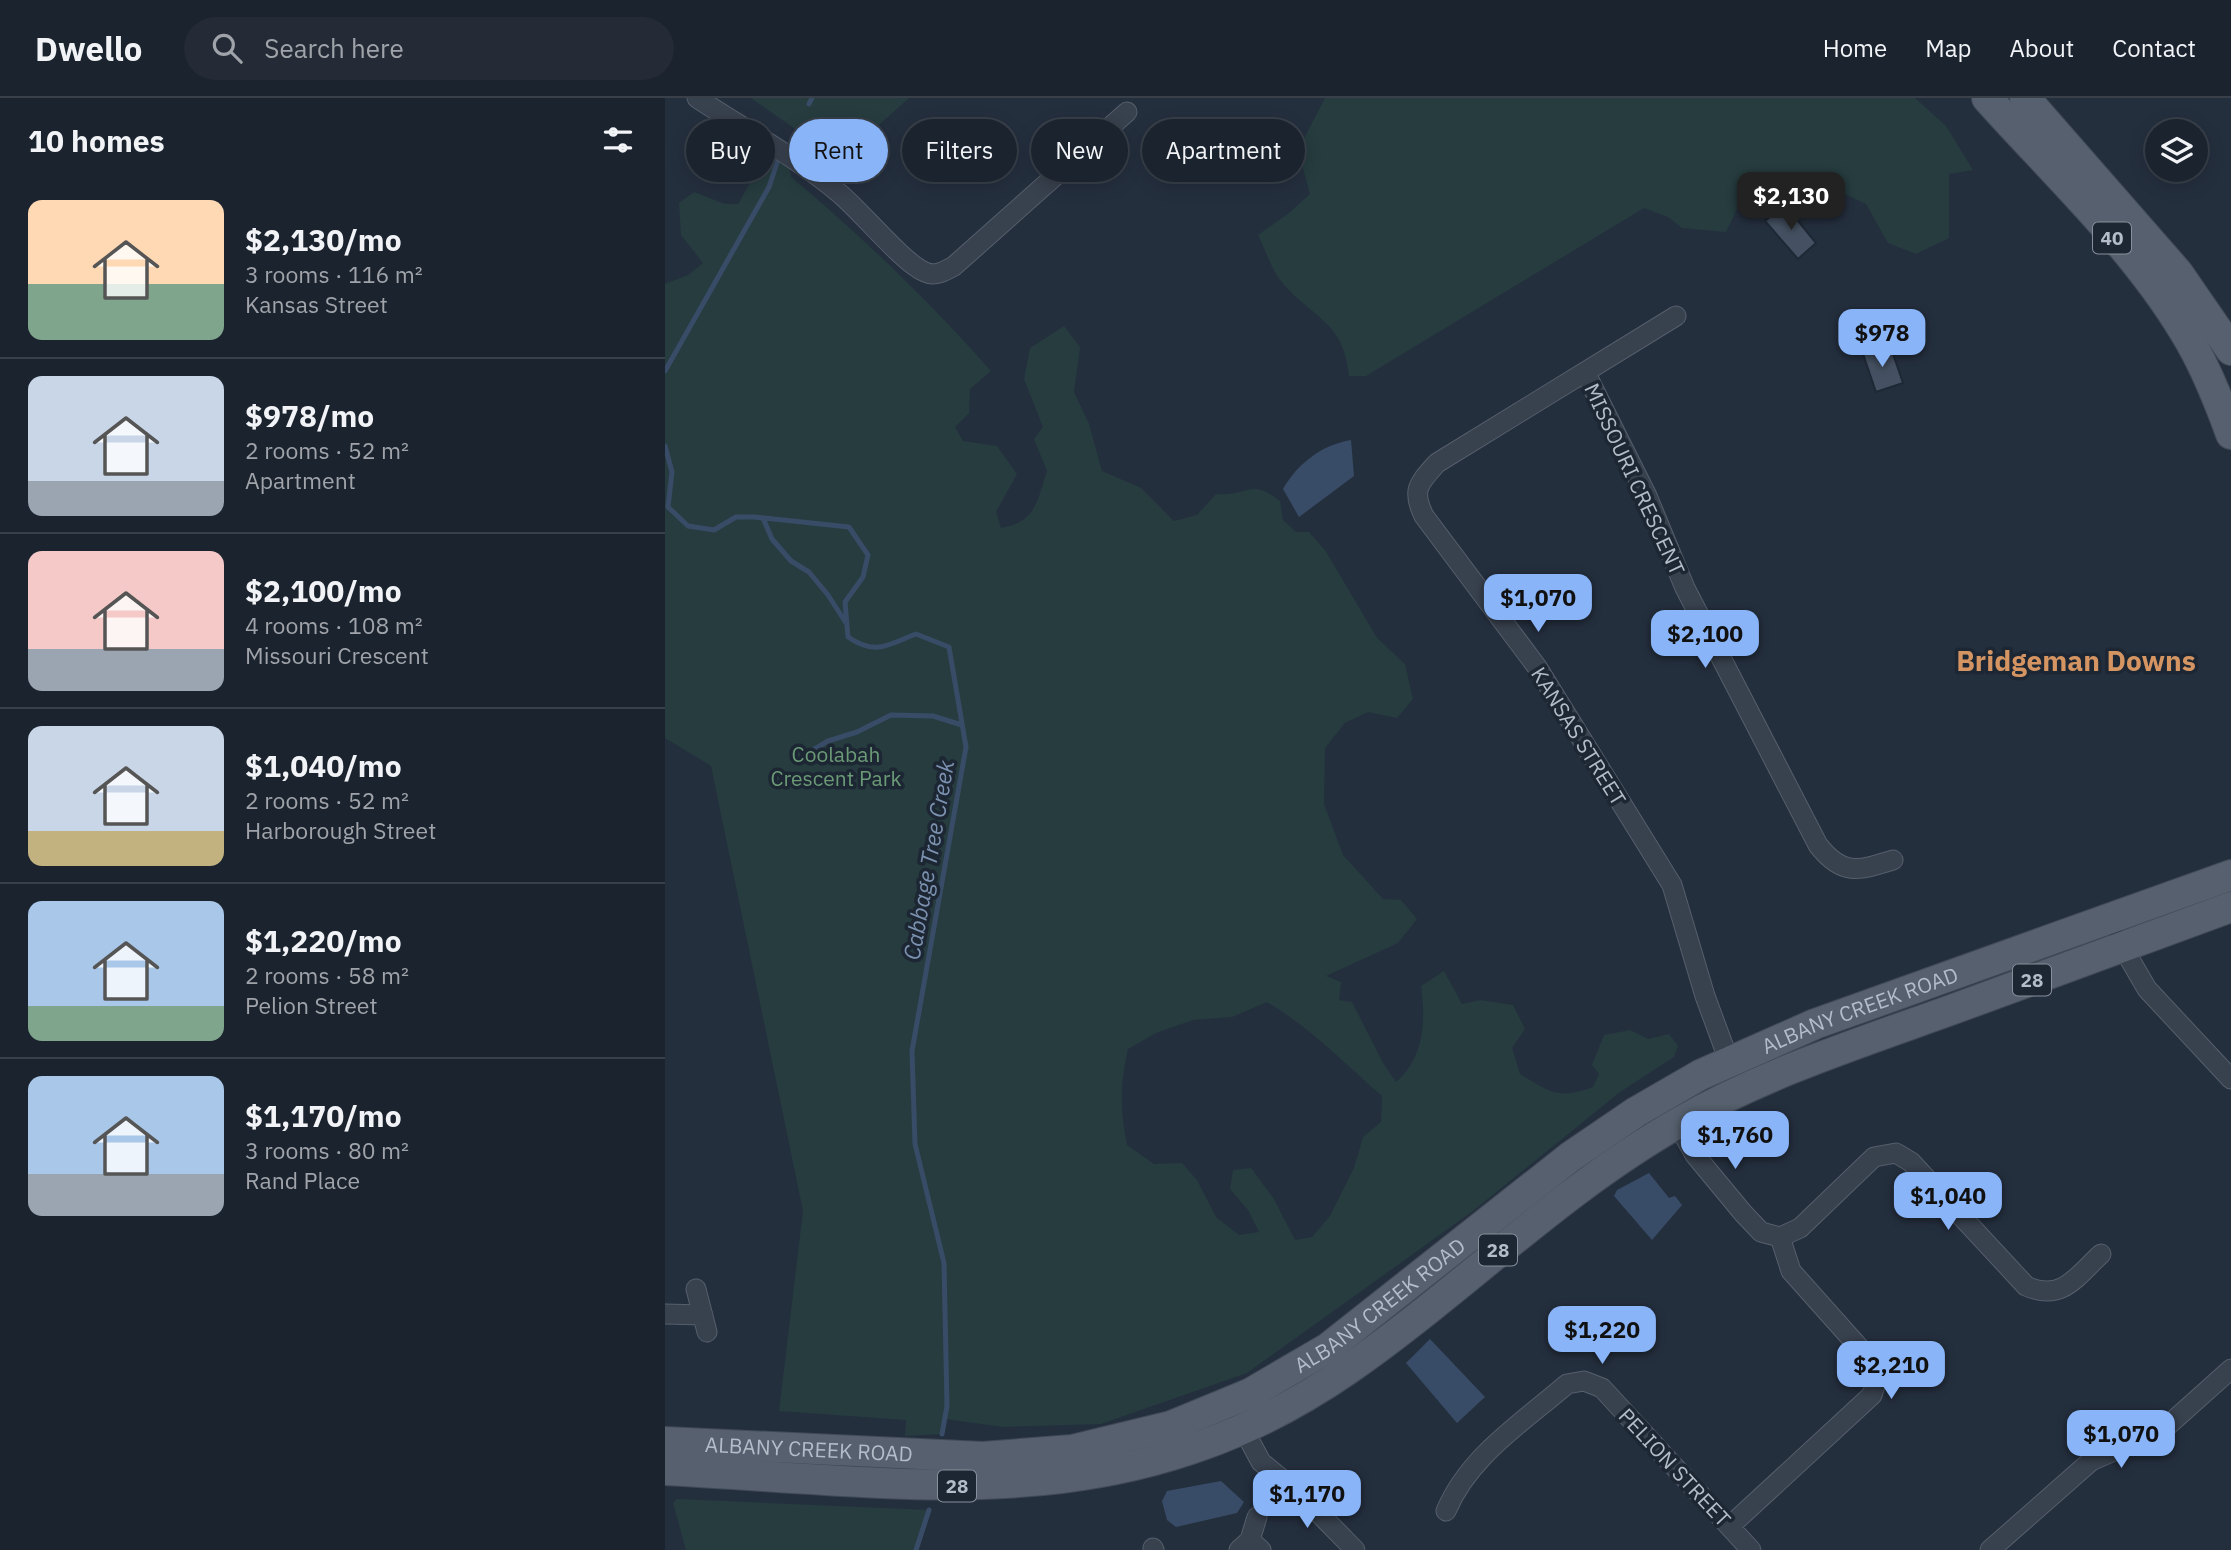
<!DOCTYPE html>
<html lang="en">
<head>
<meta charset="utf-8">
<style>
	body { margin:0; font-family:"IBM Plex Sans",sans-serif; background:#242b36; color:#f1f3f6; height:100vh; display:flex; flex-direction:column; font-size:26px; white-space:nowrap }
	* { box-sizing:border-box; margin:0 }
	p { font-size:23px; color:#a0a4aa }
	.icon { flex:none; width:38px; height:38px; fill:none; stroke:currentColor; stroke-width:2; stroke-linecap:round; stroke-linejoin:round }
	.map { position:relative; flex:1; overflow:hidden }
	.details { display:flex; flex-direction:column; background:#1b232e; width:665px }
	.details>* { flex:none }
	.top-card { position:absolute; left:21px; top:21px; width:665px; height:63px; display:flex; gap:14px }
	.buttons { position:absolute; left:1480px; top:21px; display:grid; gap:14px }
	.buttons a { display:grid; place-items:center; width:63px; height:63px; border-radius:50%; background:#1b232e; box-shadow:0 4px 18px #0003,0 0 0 2px #39404a; font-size:35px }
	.price { position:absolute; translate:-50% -60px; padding:0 16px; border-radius:14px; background:#8ab4f8; color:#111; font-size:23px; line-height:46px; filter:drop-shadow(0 2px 4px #0008) }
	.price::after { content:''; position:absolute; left:50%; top:42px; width:21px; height:16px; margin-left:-10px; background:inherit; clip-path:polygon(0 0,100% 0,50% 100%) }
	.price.on { background:#222; color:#fff }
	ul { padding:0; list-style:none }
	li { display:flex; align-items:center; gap:21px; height:175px; padding:0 28px }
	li+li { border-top:2px solid #39404a }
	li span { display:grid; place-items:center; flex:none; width:196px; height:140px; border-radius:14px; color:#555 }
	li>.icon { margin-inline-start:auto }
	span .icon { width:84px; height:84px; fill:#fffc; stroke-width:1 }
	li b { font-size:30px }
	h2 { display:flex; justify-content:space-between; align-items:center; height:84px; padding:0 28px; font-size:30px }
	.pill { padding:0 24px; border-radius:32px; background:#1b232e; box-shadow:0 4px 18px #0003,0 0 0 2px #39404a; font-size:24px; line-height:63px }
	.pill.on { background:#8ab4f8; color:#111 }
	header { display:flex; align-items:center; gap:42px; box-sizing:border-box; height:98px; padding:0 35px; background:#1b232e; border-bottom:2px solid #39404a }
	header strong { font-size:33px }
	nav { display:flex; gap:38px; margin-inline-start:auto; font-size:24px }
	.search { width:490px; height:63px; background:#242b36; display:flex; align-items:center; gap:18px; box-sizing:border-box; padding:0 24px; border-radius:38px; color:#a0a4aa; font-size:26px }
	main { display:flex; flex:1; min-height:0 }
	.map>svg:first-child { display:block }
	.green { fill:#263c3f; fill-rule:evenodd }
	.water { fill:#394c67 }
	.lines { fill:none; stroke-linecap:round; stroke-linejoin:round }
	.stream { stroke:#394c67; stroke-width:5 }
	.building { fill:#455162; stroke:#1f2835; stroke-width:2 }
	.minor-casing { stroke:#565f6c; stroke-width:21 }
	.primary-casing { stroke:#414a57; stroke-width:32 }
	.minor { stroke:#38414e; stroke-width:19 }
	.primary { stroke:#56606e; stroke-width:30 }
	.labels { text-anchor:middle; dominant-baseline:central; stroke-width:7; stroke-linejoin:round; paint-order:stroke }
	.shield { fill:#1d2633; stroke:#878f9c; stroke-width:2 }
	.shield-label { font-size:19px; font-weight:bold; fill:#b4bcc9 }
	.street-label { font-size:21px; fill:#b4bcc9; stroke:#1d2633 }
	.park-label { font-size:21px; fill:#6b9a76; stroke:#1d2633 }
	.water-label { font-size:23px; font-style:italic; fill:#7c92b1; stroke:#1d2633 }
	.district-label { font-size:28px; font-weight:bold; fill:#d59563; stroke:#1d2633 }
</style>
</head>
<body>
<header>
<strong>Dwello</strong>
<div class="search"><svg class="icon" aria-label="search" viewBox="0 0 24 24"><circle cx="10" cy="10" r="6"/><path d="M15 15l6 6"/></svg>Search here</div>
<nav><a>Home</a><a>Map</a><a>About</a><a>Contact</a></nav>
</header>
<main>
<section class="details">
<h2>10 homes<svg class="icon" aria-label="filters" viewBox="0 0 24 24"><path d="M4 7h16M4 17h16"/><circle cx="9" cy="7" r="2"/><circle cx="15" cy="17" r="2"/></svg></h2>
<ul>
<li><span style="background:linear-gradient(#ffd9b3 60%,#7fa58c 0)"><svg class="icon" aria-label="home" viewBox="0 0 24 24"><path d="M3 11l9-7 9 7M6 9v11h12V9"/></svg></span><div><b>$2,130/mo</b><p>3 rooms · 116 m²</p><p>Kansas Street</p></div></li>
<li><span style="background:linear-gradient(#c9d6e8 75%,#9aa5b1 0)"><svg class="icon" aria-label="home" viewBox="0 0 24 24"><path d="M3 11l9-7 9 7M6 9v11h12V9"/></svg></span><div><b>$978/mo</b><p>2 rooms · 52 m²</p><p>Apartment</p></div></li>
<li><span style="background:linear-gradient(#f6c9c9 70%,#9aa5b1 0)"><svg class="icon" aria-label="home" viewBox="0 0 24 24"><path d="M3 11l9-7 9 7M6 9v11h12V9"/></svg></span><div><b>$2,100/mo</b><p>4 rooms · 108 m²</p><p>Missouri Crescent</p></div></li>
<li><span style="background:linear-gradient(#c9d6e8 75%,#c2b280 0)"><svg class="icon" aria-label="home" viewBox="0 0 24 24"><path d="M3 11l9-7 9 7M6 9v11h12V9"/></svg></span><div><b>$1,040/mo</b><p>2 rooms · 52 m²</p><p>Harborough Street</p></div></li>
<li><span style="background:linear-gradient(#a9c7e8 75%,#7fa58c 0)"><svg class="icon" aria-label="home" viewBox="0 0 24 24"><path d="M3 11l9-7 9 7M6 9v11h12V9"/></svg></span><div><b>$1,220/mo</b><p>2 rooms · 58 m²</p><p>Pelion Street</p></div></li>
<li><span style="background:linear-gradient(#a9c7e8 70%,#9aa5b1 0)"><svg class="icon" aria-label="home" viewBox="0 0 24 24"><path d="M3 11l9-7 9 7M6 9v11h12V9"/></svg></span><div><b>$1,170/mo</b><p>3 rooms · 80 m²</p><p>Rand Place</p></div></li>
</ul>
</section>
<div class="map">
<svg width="1566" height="1452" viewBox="0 0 1566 1452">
	<rect width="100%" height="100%" fill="#242f3e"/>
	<path class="green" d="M86 0H244L175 62Z
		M660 0H1250L1281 28 1308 72 1284 76V140L1251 156 1223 145 1201 106 1167 90 1111 94 1075 105 1061 134 1017 130 1003 119 979 110 701 278H684C679 221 645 220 615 182 606 170 600 151 593 137L624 115 645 96 633 52Z
		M102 55 124 67 126 79C198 139 264 203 326 273L305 291 304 315 290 329 298 343 332 348 352 376 331 414 336 430C371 424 372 403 382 373L369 341 378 329 359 281 365 250 399 228 415 249 409 294 424 326 437 373 476 390 509 423 532 417 551 396C584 399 584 379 615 403L618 422 631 434H644L660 452 712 540 740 566 748 601 732 620 703 614 680 625 660 650 659 706 678 757 718 801 736 802 752 821 733 845 661 878 676 884 674 902 687 904 718 965 731 984C759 960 761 923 756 888L779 873 797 906 815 902 848 907 860 931 847 950 855 976C885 994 894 1002 928 989L934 976 927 967 939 937 965 932 983 941 1004 936 1013 948 1009 959 955 994 808 1113 582 1275 436 1326 338 1329 280 1321 277 1336 240 1338 241 1322 114 1313 138 1113 46 668 0 640V186L23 177 38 165 16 137 14 105 29 94 60 106H73ZM602 904C646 930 679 965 717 998L716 1024 698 1039 689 1070 665 1118 647 1139 630 1142 609 1101 586 1070 568 1072 565 1091 583 1112 594 1134 574 1137 551 1119 532 1082 517 1065 489 1066 462 1047C455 1013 455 985 463 951L491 935 528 922 567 919Z
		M12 1401 264 1412 251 1452H21L8 1405Z"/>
	<path class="water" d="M686 342 689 378 634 419 618 391C633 365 657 347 686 342Z
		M984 1075 1004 1100 1010 1098 1017 1107 987 1142 949 1098 952 1092Z
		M765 1241 820 1299 792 1325 741 1265Z
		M556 1383 579 1404 572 1415 511 1429 502 1422 497 1403 502 1393Z"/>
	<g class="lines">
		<path class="stream" d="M144 6 147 0
			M0 273 104 89 113 62
			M0 348 7 374 3 409 23 428 49 432 71 419H89L184 429 203 457 198 479 180 504 183 539C211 558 222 547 251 536L284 549 301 649 247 953 250 1046 279 1165 282 1308 277 1336
			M98 420 107 441 126 463 144 474 163 497 181 525
			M138 658 163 643 192 634 226 617 268 618 297 627
			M251 1452 264 1412"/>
	</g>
	<path class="building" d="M1120 107 1151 145 1133 161 1100 123Z
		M1212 248 1215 257 1227 253 1238 285 1211 294 1197 253Z"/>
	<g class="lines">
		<g class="minor-casing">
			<path id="minor" d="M32 0C79 31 131 59 174 95 197 114 238 165 260 174 270 179 280 173 289 168L462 14
				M1011 218 772 365C754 385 746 392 759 418L872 569 1007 787 1040 898 1064 963
				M920 274 982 398 1020 490 1153 747C1177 778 1193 773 1228 762
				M1453 841 1482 891 1566 981
				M1012 1025 1030 1057 1078 1115 1096 1134 1115 1139 1135 1130 1209 1059 1231 1055 1246 1064 1361 1188C1397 1204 1411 1179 1436 1156
				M31 1191 42 1234
				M0 1216 38 1217
				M573 1321 596 1364 635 1396 690 1452
				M781 1413C804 1358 858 1324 902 1286L919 1283 937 1290 1086 1452
				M1065 1428 1207 1297 1212 1281 1208 1265 1126 1173 1115 1139
				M585 1442 592 1419
				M488 1450 489 1452
				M574 1452 585 1442 596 1452
				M1325 1452 1426 1363 1499 1331 1566 1271"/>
		</g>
		<g class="primary-casing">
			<g id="primary">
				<path d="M1322 0C1389 75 1467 147 1519 233 1539 265 1553 300 1566 336"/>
				<path d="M1360 0 1513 175 1566 252"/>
				<path id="s1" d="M0 1344 318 1359 407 1352 506 1328 586 1295 663 1250 905 1059 971 1014 1035 977 1150 926 1566 777"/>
				<path d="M0 1372C251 1385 460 1425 682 1272 796 1193 892 1094 1013 1025 1098 976 1191 946 1283 913 1377 879 1472 843 1566 809"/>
			</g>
		</g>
		<use href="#minor" class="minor"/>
		<use href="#primary" class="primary"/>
	</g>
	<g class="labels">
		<g class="shield">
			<rect x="1428" y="124.5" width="38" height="31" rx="5"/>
			<rect x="1348" y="866.5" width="38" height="31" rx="5"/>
			<rect x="814" y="1136.5" width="38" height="31" rx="5"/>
			<rect x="273" y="1372.5" width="38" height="31" rx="5"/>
		</g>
		<g class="shield-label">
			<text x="1447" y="140">40</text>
			<text x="1367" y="882">28</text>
			<text x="833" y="1152">28</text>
			<text x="292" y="1388">28</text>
		</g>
		<g class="street-label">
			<text transform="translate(970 381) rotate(65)">MISSOURI CRESCENT</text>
			<text transform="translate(914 638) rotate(58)">KANSAS STREET</text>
			<text stroke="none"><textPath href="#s1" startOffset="1320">ALBANY CREEK ROAD</textPath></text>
			<text stroke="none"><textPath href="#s1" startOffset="752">ALBANY CREEK ROAD</textPath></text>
			<text stroke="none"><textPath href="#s1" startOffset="144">ALBANY CREEK ROAD</textPath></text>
			<text transform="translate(1010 1369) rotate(47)">PELION STREET</text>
		</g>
		<g class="park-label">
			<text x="171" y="656">Coolabah<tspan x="171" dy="24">Crescent Park</tspan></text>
		</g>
		<g class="water-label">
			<text transform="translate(263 762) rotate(-80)">Cabbage Tree Creek</text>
		</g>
		<g class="district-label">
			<text x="1411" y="562">Bridgeman Downs</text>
		</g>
	</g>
</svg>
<div class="buttons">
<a><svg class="icon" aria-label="layers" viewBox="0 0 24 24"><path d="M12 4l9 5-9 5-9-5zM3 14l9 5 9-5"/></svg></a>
</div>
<b class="price on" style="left:1126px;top:134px">$2,130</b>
<b class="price" style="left:1217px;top:271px">$978</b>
<b class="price" style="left:873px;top:536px">$1,070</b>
<b class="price" style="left:1040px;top:572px">$2,100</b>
<b class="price" style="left:1070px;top:1073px">$1,760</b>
<b class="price" style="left:1283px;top:1134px">$1,040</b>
<b class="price" style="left:937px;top:1268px">$1,220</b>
<b class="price" style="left:1226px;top:1303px">$2,210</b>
<b class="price" style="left:1456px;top:1372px">$1,070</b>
<b class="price" style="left:642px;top:1432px">$1,170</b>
<div class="top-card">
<a class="pill">Buy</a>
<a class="pill on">Rent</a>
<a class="pill">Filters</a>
<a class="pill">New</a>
<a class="pill">Apartment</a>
</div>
</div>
</main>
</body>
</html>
